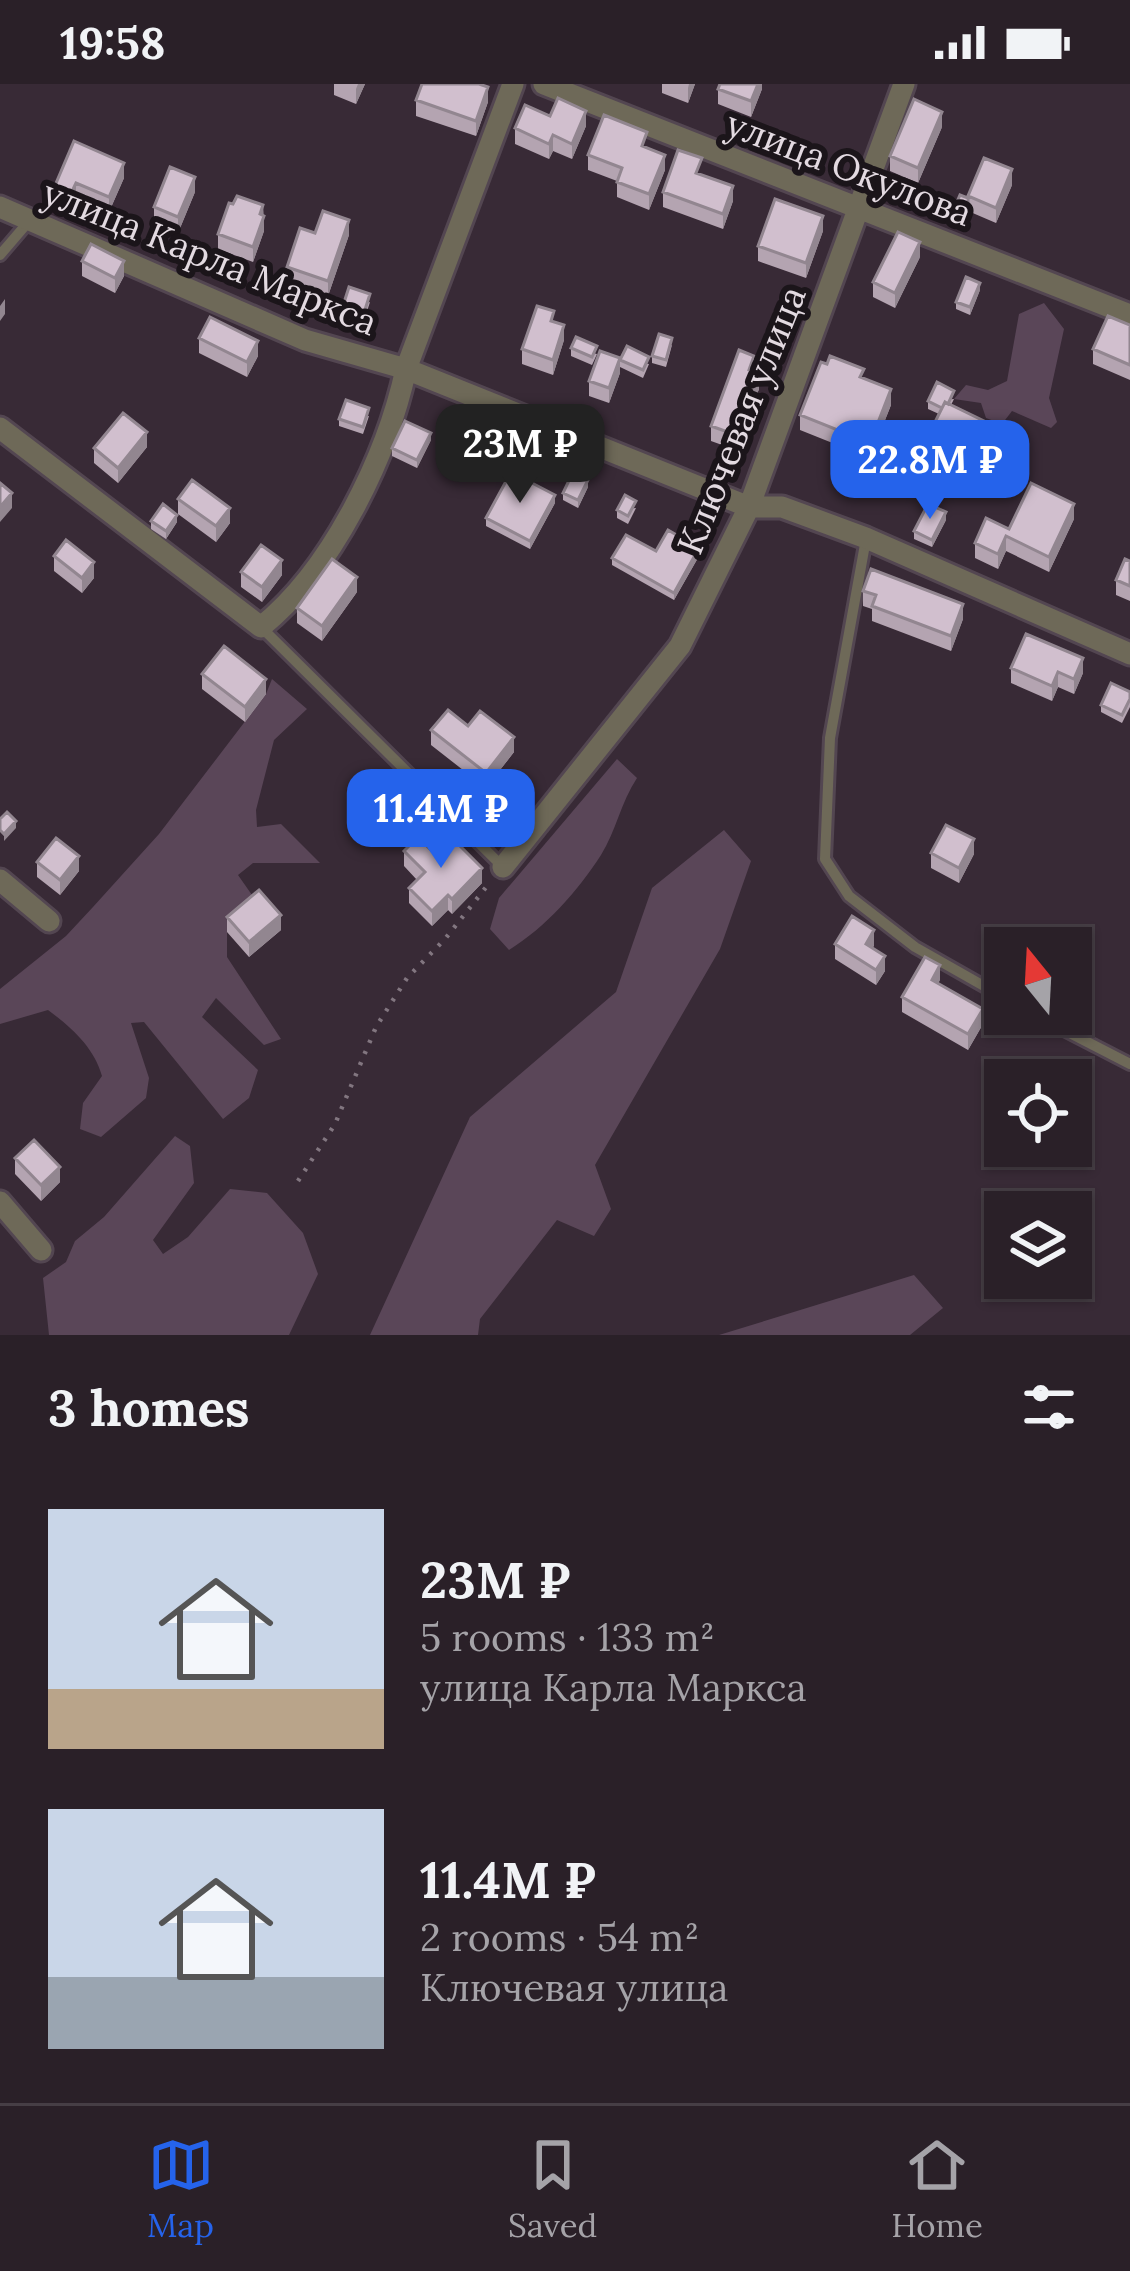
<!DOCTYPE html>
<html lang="en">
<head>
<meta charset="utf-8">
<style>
	body { margin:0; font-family:Lora,serif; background:#322830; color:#f1f3f6; height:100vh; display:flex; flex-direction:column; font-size:45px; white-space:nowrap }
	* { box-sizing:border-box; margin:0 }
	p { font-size:39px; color:#a5a3a8 }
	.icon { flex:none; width:66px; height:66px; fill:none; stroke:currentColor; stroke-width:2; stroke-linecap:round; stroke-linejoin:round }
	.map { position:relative; height:1251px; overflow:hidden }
	.drawer { display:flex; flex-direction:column; background:#2a2028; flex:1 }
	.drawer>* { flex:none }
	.needle { width:78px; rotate:342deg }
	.tools { position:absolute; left:984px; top:843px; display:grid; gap:24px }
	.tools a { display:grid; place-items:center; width:108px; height:108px; border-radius:0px; background:#2a2028; box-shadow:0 3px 9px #0004,0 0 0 3px #463e45; font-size:60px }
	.price { position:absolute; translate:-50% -102px; padding:0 27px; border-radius:24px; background:#2563eb; color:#fff; font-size:39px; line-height:78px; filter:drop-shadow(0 3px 6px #0008) }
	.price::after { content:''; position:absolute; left:50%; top:72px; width:36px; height:27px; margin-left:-18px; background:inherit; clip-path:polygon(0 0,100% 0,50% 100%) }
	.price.current { background:#222; color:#fff }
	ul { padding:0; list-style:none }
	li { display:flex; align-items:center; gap:36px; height:300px; padding:0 48px }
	li span { display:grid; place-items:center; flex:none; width:336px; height:240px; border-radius:0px; color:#555 }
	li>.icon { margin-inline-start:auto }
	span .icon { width:144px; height:144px; fill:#fffc; stroke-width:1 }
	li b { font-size:51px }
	h2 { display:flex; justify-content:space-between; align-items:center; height:144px; padding:0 48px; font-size:51px }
	.status { display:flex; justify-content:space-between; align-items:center; height:84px; padding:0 60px; background:#2a2028; direction:ltr }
	.status svg { height:33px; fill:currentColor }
	.dock { display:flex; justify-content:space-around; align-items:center; height:168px; border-top:3px solid #463e45; background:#2a2028; font-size:33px; color:#a5a3a8 }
	.dock a { display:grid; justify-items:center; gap:6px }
	.dock .current { color:#2563eb }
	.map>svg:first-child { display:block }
	.green { fill:#5a4658 }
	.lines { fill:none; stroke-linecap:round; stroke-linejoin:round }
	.service-casing { stroke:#534651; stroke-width:16 }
	.minor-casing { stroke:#534651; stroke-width:27 }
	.path { stroke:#827680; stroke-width:4.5; stroke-dasharray:3 9; stroke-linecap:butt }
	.service { stroke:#6e6958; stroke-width:10 }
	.minor { stroke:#6e6958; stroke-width:21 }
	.wall { fill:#b4a4b1 }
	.shaded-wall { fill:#928690 }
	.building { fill:#d1bfce; stroke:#928690; stroke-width:3 }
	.labels { text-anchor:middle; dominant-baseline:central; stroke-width:12; stroke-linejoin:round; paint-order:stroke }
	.street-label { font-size:36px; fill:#e3dae1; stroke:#1b151a }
</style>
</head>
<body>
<div class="status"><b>19:58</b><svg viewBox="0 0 49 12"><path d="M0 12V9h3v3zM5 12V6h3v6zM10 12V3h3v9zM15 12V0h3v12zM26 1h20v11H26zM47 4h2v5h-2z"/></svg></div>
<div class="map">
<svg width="1130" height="1251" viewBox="0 0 1130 1251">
	<rect width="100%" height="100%" fill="#382a36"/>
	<path class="green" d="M1044 219 1064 245 1049 314 1057 338 1051 344 1012 327 1002 340 986 334 981 319 954 315 966 301 988 306 1007 297 1019 230Z
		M272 595 307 625 274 656 256 726 257 743 281 740 320 779H253L238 791 259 821 227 848V873L281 955 264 961 216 914 202 933 258 986 249 1014 223 1035 144 938 131 939 149 994 146 1014 101 1053 80 1045 83 1019 102 992C94 963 71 943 48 926L0 940V905L66 852 93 823 159 750 266 610Z
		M617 675 637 694C621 718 616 747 601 771 577 808 546 843 509 866L490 845 499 814Z
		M724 746 751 777 720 865 595 1081 611 1125 594 1152 557 1136 480 1235 478 1251H370L470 1033 616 908 652 804Z
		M175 1052 190 1062 194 1099 153 1156 163 1170 188 1153 230 1105 267 1109 303 1149 318 1190 289 1251H49L43 1194 66 1178 75 1157 104 1133Z
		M914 1191 943 1224 910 1251H719Z"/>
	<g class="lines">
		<g class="service-casing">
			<path id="service" d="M0 171 30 136
				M866 455 830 654 825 775 849 812 915 863 1005 914
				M262 544 503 783
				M1033 930 1130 980"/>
		</g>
		<g class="minor-casing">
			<path id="minor" d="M544 0 1130 231
				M0 123 305 256 406 285 749 423H782L866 454 1130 570
				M0 344 261 543C332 486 387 373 406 285L513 0
				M503 783 680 562 749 423 904 0
				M0 796 49 837
				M0 1118 41 1166"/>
		</g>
		<path class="path" d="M298 1097 335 1040 376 943 407 894 445 855 491 797"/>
		<use href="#service" class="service"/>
		<use href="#minor" class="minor"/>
	</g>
	<path class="wall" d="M334 0H365L356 20 334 11Z
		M662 0H695L688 19 662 9Z
		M762 0V5L751 33 718 20V5Z
		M416 16 488 18 476 52 416 32Z
		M550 32 586 42 572 75 553 67 549 75 515 60V44Z
		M942 43 918 99 890 87V72Z
		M74 57 124 94 109 128 76 114 67 133 51 126V111Z
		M647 64 665 86 649 126 617 113V97L588 86V71Z
		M701 90 733 117 723 145 663 123V108Z
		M1012 101 996 139 968 127 961 144 951 140V132L968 114Z
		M195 108 178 149 154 139V123Z
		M263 121 264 147 253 178 218 165V150Z
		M823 147 806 194 758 177V162Z
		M315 149 349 151 328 212 287 198V183Z
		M920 173 895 224 873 213V198Z
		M82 177 124 192 115 209 82 192Z
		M980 206 970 231 956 225V218Z
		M370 218 362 243 341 236V228Z
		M554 238 564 256 553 291 522 280V265Z
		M1130 241V296L1093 280V265Z
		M199 254 258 272 247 293 199 269Z
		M672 261 666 283 652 279V272Z
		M571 264 597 270 592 281 571 272Z
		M620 276 649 280 643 294 620 283Z
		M754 288 759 305 736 366 711 357V342Z
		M620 289 609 319 589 312V297Z
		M864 295 891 321 870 374 800 346V331Z
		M954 315 951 321 988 354 976 378 933 358V342L939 330 928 325V317Z
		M369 332 363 350 339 342V335Z
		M431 356 417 384 392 372V364Z
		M147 363 118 399 94 379V364Z
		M588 403 578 424 563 416V409Z
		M178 415 230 439 216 458 178 430Z
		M555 419 530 465 486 442V434Z
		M636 424 628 440 617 434V426Z
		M1074 435 1049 488 1006 467 998 485 975 474V459L1009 445Z
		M946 436 932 463 914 455V447Z
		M151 437 177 438 166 455 151 445Z
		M656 467 699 472 674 516 612 481V474Z
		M54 472 94 494 82 509 54 487Z
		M1130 477V517L1116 511V496Z
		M241 488 282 491 262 518 241 503Z
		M863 507 963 535 951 567 872 537V525L863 522Z
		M357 508 322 557 297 539V524Z
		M1011 584 1083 589 1074 610 1058 603 1052 617 1011 599Z
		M202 590 266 610 245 638 202 605Z
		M1130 608V623L1122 639 1101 628V621Z
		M468 642 514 668 486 704 431 661V646Z
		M404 767 435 770 482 799 452 830 448 826 432 842 409 819V804L417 796 404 782Z
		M931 769 974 770 959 799 931 784Z
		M37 778 79 787 60 811 37 793Z
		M227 833 281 846 249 873 227 848Z
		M835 860 874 861 873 864 885 887 876 901 835 875Z
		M940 896 938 899 983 940 968 966 902 928V913Z
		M15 1074 60 1098 41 1117 15 1090Z"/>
	<path class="shaded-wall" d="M358 0H365L356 20V5Z
		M689 0H695L688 19V4Z
		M758 0H762V5L751 33V17Z
		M488 3V18L476 52V37Z
		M586 27V42L572 75V60Z
		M942 28V43L918 99V84Z
		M553 51V67L549 75V60Z
		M665 71V86L649 126V110Z
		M124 79V94L109 128V113Z
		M1012 85V101L996 139V124Z
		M195 93V108L178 149V133Z
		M76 99V114L67 133V118Z
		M733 102V117L723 145V130Z
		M263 121 264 147 253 178V163Z
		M823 132V147L806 194V179Z
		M349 136V151L328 212V197Z
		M920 158V173L895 224V209Z
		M124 177V192L115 209V194Z
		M980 199V206L970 231V223Z
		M5 215V230L0 237V222Z
		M564 241V256L553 291V276Z
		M258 257V272L247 293V278Z
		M620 274V289L609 319V304Z
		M759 290V305L736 366V351Z
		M891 305V321L870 374V359Z
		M988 339V354L976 378V363Z
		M147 348V363L118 399V384Z
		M431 349V356L417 384V376Z
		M588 396V403L578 424V416Z
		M12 409V424L0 438V423Z
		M555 411V419L530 465V457Z
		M1074 420V435L1049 488V473Z
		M230 424V439L216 458V442Z
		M946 428V436L932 463V456Z
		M177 431V438L166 455V447Z
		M1006 452V467L998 485V470Z
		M699 464V472L674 516V509Z
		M282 476V491L262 518V503Z
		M94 478V494L82 509V494Z
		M357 493V508L322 557V542Z
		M963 520V535L951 567V552Z
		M1083 574V589L1074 610V595Z
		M1058 588V603L1052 617V602Z
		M266 595V610L245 638V623Z
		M514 653V668L486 704V689Z
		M16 737V744L4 757V750Z
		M974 755V770L959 799V784Z
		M79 772V787L60 811V796Z
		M482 784V799L452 830V815Z
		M448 811V826L432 842V827Z
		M281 831V846L249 873V858Z
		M874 846V861L866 875V860Z
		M885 872V887L876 901V886Z
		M940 881V896L932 911V896Z
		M983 925V940L968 966V950Z
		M60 1083V1098L41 1117V1101Z"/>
	<path class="building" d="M422 0H479L488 3 476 37 416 16Z
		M720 0H758L751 17 718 5Z
		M558 14 586 27 572 60 553 51 549 60 515 44 525 21 550 32Z
		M914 15 942 28 918 84 890 72Z
		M604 31 647 48 642 62 665 71 649 110 617 98 622 84 588 71Z
		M74 57 124 79 109 113 76 99 67 118 51 111Z
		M678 66 702 74 696 89 733 102 723 130 663 108Z
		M984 74 1012 85 996 124 968 112Z
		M170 83 195 93 178 133 154 123Z
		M960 111 968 114V120L961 136 951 132Z
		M237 112 263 121 260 130 264 132 253 163 218 150 229 119 233 120Z
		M775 115 823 132 806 179 758 162Z
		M323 127 349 136 328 197 287 183 300 144 315 149Z
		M898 148 920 158 895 209 873 198Z
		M91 160 124 177 115 194 82 177Z
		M966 193 980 199 970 223 956 218Z
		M349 203 370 210 362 235 341 228Z
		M537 222 554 227 551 237 564 241 553 276 522 265Z
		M1108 232 1130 241V281L1093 265Z
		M210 233 258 257 247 278 199 254Z
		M659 250 672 254 666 276 652 272Z
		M576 253 597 262 592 273 571 264Z
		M627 262 649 273 643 286 620 276Z
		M739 266 754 272 749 286 759 290 736 351 711 342Z
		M600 267 620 274 609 304 589 297Z
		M830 272 864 285 860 293 891 305 870 359 800 331 821 278 827 280Z
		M937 298 954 307 948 320 945 318 942 324 928 317Z
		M346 316 369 324 363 343 339 335Z
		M945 318 988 339 976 363 933 342Z
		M123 329 147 348 118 384 94 364Z
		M405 337 431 349 417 376 392 364Z
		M511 388 555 411 530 457 486 434Z
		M573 388 588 396 578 416 563 409Z
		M192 396 230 424 216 442 178 415Z
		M0 399 12 409 0 423Z
		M1031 399 1074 420 1049 473 1006 452 998 470 975 459 986 434 1009 445Z
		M625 411 636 417 628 432 617 426Z
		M163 420 177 431 166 447 151 437Z
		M928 420 946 428 932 456 914 447Z
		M668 446 699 464 674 509 612 474 626 451 656 467Z
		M66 456 94 478 82 494 54 472Z
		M261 461 282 476 262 503 241 488Z
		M332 475 357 493 322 542 297 524Z
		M1125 475 1130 477V502L1116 496Z
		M871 485 963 520 951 552 872 522 876 511 863 507Z
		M1026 550 1083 574 1074 595 1058 588 1052 602 1011 584Z
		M224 562 266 595 245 623 202 590Z
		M1111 599 1130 608V615L1122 631 1101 621Z
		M448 626 468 642 480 627 514 653 486 689 431 646Z
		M7 728 16 737 4 750 0 746V735Z
		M946 741 974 755 959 784 931 769Z
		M418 753 435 770 451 753 482 784 452 815 448 811 432 827 409 804 425 788 404 767Z
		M56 754 79 772 60 796 37 778Z
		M259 806 281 831 249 858 227 833Z
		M852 832 874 846 866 860 885 872 876 886 835 860Z
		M925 873 940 881 932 896 983 925 968 950 902 913Z
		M34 1056 60 1083 41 1101 15 1074Z"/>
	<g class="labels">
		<g class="street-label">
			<text transform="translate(849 84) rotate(21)">улица Окулова</text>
			<text transform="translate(210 173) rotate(22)">улица Карла Маркса</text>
			<text transform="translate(741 336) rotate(-68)">Ключевая улица</text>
		</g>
	</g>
</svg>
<div class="tools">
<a><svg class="needle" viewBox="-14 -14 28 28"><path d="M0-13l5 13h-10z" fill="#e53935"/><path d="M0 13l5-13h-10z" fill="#a5a3a8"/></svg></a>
<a><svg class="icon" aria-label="locate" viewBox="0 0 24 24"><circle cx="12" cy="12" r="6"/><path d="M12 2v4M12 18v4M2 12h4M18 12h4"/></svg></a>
<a><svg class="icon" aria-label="layers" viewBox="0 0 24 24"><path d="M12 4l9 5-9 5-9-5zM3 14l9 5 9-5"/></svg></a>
</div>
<b class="price current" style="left:520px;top:422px">23M ₽</b>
<b class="price" style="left:930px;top:438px">22.8M ₽</b>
<b class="price" style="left:441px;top:787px">11.4M ₽</b>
</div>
<section class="drawer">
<h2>3 homes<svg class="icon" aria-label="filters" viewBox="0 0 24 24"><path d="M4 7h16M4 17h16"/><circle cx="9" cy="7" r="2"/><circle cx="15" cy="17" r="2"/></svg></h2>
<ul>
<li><span style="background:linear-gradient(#c9d6e8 75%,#b9a48a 0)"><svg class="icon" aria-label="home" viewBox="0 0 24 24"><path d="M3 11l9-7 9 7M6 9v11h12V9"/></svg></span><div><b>23M ₽</b><p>5 rooms · 133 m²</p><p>улица Карла Маркса</p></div></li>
<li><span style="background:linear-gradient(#c9d6e8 70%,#9aa5b1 0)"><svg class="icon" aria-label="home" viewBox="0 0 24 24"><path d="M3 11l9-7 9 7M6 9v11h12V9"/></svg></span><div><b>11.4M ₽</b><p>2 rooms · 54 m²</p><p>Ключевая улица</p></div></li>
</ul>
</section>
<nav class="dock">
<a class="current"><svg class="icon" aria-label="map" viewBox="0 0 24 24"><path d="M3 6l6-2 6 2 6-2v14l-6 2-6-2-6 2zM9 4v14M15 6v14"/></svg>Map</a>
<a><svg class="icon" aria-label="saved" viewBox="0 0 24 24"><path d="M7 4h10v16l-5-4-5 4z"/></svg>Saved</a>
<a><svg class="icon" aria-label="home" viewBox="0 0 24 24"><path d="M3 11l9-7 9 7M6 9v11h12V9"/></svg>Home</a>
</nav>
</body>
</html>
